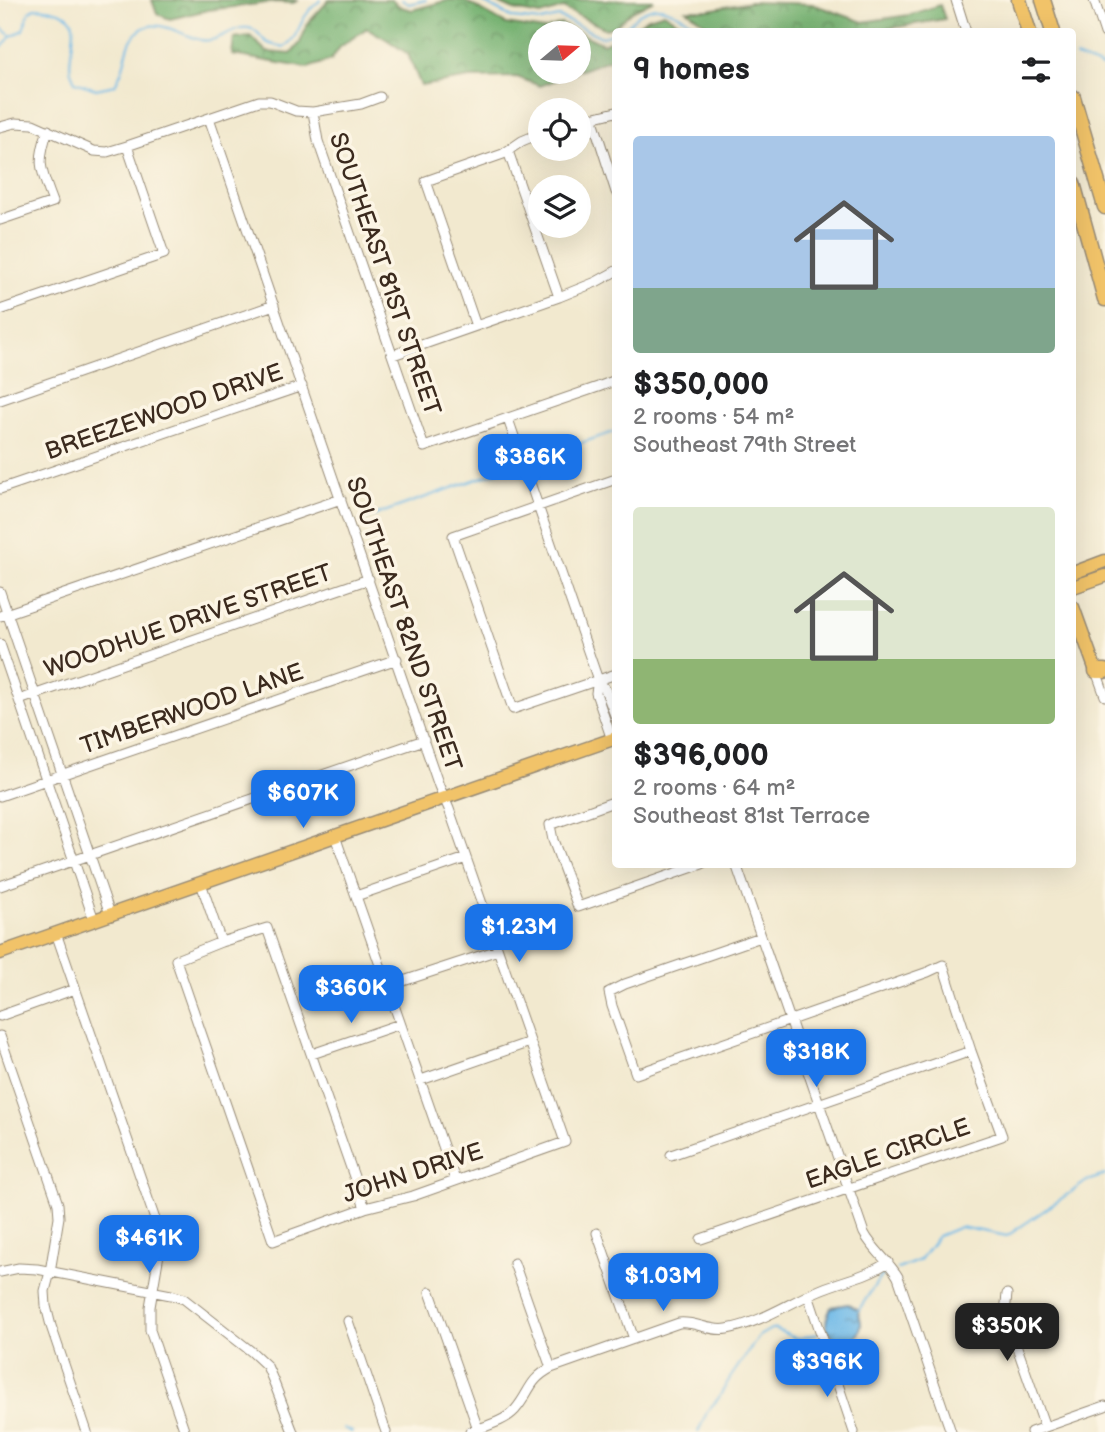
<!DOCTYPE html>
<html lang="en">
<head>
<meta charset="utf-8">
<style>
	body { margin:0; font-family:"Balsamiq Sans",sans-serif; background:#f2f2f2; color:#202124; height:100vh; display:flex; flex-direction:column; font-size:26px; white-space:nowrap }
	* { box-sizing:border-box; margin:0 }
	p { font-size:23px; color:#757577 }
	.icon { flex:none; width:38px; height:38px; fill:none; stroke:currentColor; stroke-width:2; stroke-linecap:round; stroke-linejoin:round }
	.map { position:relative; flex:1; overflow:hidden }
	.sheet { position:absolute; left:612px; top:28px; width:464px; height:840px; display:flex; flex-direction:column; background:#fff; border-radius:7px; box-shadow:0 7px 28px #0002 }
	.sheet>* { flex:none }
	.needle { width:46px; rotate:71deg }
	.tools { position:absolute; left:528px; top:21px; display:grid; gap:14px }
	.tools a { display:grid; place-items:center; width:63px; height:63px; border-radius:50%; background:#fff; box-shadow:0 7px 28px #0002; font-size:35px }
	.price { position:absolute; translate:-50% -60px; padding:0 16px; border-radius:14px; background:#1a73e8; color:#fff; font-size:23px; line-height:46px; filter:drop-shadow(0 2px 4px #0008) }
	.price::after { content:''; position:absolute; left:50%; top:42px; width:21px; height:16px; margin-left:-10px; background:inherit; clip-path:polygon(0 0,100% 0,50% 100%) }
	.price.active { background:#222; color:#fff }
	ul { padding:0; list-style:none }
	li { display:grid; align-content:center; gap:14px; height:371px; padding:0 21px }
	li span { display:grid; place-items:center; height:217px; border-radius:7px; color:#555 }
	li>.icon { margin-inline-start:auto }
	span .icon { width:126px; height:126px; fill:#fffc; stroke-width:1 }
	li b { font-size:30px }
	h2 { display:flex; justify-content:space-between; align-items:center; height:84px; padding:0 21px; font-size:30px }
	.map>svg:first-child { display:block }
	.forest { fill:url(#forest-crowns); stroke:#5a6e48; stroke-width:2 }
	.water { fill:url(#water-ripples); stroke:#557283; stroke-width:2 }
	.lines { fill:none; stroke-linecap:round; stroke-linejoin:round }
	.stream { stroke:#6fbae8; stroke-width:2 }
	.minor-casing { stroke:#968a76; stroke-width:11 }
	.major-casing { stroke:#968a76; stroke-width:15 }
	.highway-casing { stroke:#968a76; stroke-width:17 }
	.minor { stroke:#fff; stroke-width:9 }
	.major { stroke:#f1c369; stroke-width:12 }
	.highway { stroke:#f1c369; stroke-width:14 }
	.labels { text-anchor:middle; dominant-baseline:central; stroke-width:7; stroke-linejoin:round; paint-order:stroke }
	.street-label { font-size:24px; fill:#3b2a1e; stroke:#fcf5e5 }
</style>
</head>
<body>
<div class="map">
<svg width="1105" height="1432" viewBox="0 0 1105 1432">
	<defs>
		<pattern id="forest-crowns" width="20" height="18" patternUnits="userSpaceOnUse" patternTransform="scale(1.75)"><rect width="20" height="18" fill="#78b373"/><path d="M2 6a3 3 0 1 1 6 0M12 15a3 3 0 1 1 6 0" fill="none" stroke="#64925e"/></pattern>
		<pattern id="water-ripples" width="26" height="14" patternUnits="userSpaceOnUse" patternTransform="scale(1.75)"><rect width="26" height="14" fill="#6fbae8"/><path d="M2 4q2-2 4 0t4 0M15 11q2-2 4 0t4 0" fill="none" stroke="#5c97bb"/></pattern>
	</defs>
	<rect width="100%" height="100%" fill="#fcf5e5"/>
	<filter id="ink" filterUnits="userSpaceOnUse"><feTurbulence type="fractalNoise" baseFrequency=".0143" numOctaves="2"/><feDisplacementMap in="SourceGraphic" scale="14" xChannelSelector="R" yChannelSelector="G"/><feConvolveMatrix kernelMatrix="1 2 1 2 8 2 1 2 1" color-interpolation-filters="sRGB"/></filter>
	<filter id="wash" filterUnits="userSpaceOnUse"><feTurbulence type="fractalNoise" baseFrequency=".00686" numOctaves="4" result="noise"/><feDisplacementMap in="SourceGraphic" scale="28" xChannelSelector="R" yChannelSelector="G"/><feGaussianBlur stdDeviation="1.57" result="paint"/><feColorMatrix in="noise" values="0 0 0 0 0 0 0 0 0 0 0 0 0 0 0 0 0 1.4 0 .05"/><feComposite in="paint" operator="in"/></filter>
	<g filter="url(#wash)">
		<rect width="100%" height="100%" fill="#f2e9cf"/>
		<path class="forest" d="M152 0H299L293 3 274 2 208 10 170 19 157 14Z
			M329 0H391L401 7 412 10 449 0H463L506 24 544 30 561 24 603 44 616 38V57L579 71V33H541V72H577L540 86 517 77 470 78 421 86 408 54 386 39 367 28 340 47 331 60 308 68 232 55 234 38 250 36 267 52 291 54 300 43 308 23Z
			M492 0H654L632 11 616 26 606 29 563 8 541 15 514 10Z
			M750 2 812 4 863 22 909 15 940 5 945 19 874 31 717 32 687 10H709Z
			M664 13 692 31H631L646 19Z"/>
		<path class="water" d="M848 1304 859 1310 858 1313C863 1322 861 1331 855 1338L844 1343C824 1333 822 1326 831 1307Z"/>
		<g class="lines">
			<path class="stream" d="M402 0 409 4 426 0
				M479 0 513 18 541 21 559 17 602 37 616 33
				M0 27 11 36 23 30 29 12 34 8C45 8 56 10 66 15 83 24 66 55 71 72 72 75 74 78 75 82L96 89 115 85C117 80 120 76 122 70 127 57 127 40 139 31 156 16 183 36 201 40 221 44 235 22 252 29 259 31 262 40 268 43 273 45 279 46 284 47 296 39 298 29 304 18 309 10 314 5 321 0
				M618 32C630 26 631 20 639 14 643 12 651 8 655 8 667 6 695 23 704 32
				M920 32H921
				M0 48 4 45 11 36
				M1076 57 1105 68
				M532 460 616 431
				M364 519 514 466
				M898 1269 920 1260 938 1236 960 1227 1007 1236 1087 1181 1105 1175
				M858 1311 881 1276 889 1273
				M343 1428 352 1432
				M698 1432 708 1410 718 1399 730 1378 759 1336 771 1329H775L797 1339 817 1334"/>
		</g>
	</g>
	<g filter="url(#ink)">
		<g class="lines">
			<g class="minor-casing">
				<path id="minor" d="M956 0 966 32
					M1094 0 1105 33
					M313 112 318 141 424 447 598 387 616 380
					M592 117 616 192
					M209 118 439 786 449 809 565 1142 413 1196 365 1208 273 1241 176 960 221 942 267 928 365 1208
					M579 121 616 112
					M0 127 15 123 33 124 94 151 107 152 127 146 259 101H270L296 111 313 112 361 104 380 97
					M508 151 559 297
					M0 220 53 202C41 170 36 164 48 130
					M0 310 164 254 127 146
					M476 326 426 181 503 154 522 141 541 133
					M393 355 559 297 596 282 616 271
					M0 400 274 305
					M508 419 598 680 605 689 616 718
					M616 479 453 536 513 709 616 674
					M0 489 302 386
					M0 592 110 914
					M0 616 341 499
					M0 644 94 920
					M1096 671 1105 696
					M598 680 596 693 612 740
					M19 700 369 579
					M0 796 397 659
					M616 801 550 825 553 840 578 907 702 864
					M335 836 455 1180
					M736 864 864 1233C873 1250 889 1261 898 1277L951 1432
					M201 883 221 942
					M0 886 424 740
					M356 896 466 858
					M56 933 158 1228 160 1248 150 1307V1330L185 1432
					M388 986 498 950
					M0 1016 75 989
					M0 1036 58 1204 59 1217 50 1272 45 1291 46 1306 51 1326 87 1432
					M312 1054 400 1024
					M421 1080 530 1042
					M671 1155 971 1051
					M597 1233 634 1339
					M701 1239 1002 1136 971 1051 943 965 928 972 636 1074 612 1006 609 992 625 984 761 937
					M514 1263 551 1368
					M0 1272 19 1268 37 1269 171 1295 184 1299 252 1352 267 1366 273 1380 293 1432
					M430 1292 478 1429
					M1007 1294 1005 1313 1045 1427
					M808 1295 854 1432
					M348 1321 386 1432
					M470 1432C485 1426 504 1422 515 1410 530 1393 528 1380 551 1368L679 1323C696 1321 709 1332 727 1329 761 1323 790 1302 822 1289 844 1280 868 1276 888 1262
					M1031 1432 1105 1406"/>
			</g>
			<g class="major-casing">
				<path id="major" d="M1073 573 1105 561
					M1073 587 1105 576
					M1073 607 1096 671
					M0 953 616 738"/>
			</g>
			<g class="highway-casing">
				<path id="highway" d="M1019 0 1029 32
					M1043 0 1053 32
					M1073 97 1105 207
					M1073 183 1105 299
					M1096 671H1105"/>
			</g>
			<use href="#minor" class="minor"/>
			<use href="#major" class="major"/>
			<use href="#highway" class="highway"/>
		</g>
	</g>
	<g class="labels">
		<g class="street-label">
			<text transform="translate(385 274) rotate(71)">SOUTHEAST 81ST STREET</text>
			<text transform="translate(164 412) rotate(-19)">BREEZEWOOD DRIVE</text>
			<text transform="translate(188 621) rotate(-19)">WOODHUE DRIVE STREET</text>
			<text transform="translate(404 624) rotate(71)">SOUTHEAST 82ND STREET</text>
			<text transform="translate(192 709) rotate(-19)">TIMBERWOOD LANE</text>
			<text transform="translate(888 1154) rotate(-19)">EAGLE CIRCLE</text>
			<text transform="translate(413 1173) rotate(-18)">JOHN DRIVE</text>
		</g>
	</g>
</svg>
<div class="tools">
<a><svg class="needle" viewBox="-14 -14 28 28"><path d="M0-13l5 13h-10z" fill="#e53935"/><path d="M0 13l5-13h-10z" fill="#757577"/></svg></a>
<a><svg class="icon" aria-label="locate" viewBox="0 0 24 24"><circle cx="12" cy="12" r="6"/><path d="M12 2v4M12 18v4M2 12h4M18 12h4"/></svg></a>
<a><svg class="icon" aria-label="layers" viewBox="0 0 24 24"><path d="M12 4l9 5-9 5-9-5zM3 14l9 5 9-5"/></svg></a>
</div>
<b class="price" style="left:530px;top:494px">$386K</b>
<b class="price" style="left:303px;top:830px">$607K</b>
<b class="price" style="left:519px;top:964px">$1.23M</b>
<b class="price" style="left:351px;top:1025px">$360K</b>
<b class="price" style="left:816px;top:1089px">$318K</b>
<b class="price" style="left:149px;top:1275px">$461K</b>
<b class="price" style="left:663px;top:1313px">$1.03M</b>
<b class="price active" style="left:1007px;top:1363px">$350K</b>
<b class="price" style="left:827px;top:1399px">$396K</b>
<section class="sheet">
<h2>9 homes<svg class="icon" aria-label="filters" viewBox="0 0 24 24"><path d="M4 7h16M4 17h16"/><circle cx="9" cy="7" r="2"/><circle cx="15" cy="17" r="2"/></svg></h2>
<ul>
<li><span style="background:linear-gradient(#a9c7e8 70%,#7fa58c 0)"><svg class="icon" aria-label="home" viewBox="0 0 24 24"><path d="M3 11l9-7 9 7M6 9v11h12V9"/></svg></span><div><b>$350,000</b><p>2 rooms · 54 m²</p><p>Southeast 79th Street</p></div></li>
<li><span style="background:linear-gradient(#dfe7d0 70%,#8fb573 0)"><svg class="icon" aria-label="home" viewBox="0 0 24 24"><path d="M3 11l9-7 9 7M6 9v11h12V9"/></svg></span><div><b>$396,000</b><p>2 rooms · 64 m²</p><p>Southeast 81st Terrace</p></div></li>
</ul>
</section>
</div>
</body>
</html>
